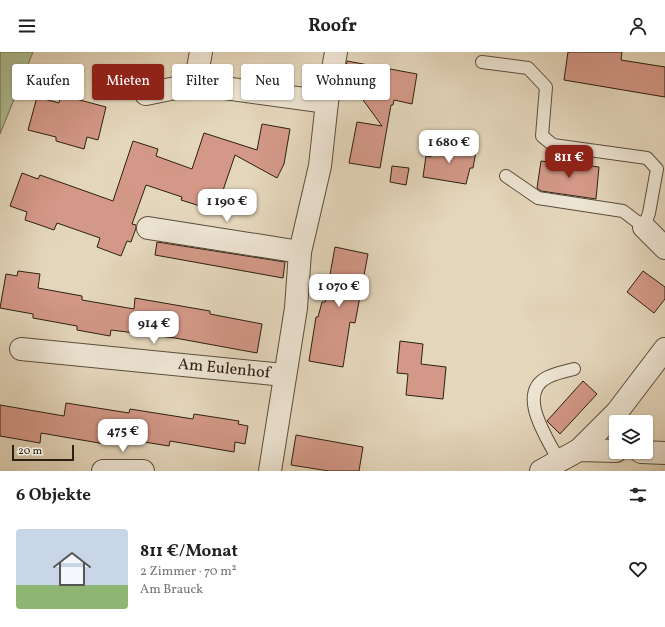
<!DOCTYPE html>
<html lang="de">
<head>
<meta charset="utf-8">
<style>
	body { margin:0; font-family:Vollkorn,serif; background:#f6f6f6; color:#202124; height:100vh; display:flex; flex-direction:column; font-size:15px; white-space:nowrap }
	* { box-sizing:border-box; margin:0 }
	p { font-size:13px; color:#757577 }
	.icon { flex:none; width:22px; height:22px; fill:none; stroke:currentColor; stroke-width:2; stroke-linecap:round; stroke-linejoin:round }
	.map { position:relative; height:419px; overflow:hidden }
	.drawer { display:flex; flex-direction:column; background:#fff; flex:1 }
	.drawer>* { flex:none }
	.top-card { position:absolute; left:12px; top:12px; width:400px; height:36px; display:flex; gap:8px }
	.buttons { position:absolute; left:609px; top:363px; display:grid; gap:8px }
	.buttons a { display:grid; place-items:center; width:44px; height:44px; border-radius:4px; background:#fff; box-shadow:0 1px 3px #0004; font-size:20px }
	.scale { position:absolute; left:12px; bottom:10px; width:62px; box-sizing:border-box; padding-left:4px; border:2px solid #2c2010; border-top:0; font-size:11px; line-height:14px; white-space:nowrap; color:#2c2010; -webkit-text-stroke:3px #ede4d3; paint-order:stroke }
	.price { position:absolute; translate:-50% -34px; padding:0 9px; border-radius:8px; background:#fff; color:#222; font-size:13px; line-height:26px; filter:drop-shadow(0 1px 2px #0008) }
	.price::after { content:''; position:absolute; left:50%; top:24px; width:12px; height:9px; margin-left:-6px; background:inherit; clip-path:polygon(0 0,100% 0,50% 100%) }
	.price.on { background:#8f2418; color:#fff }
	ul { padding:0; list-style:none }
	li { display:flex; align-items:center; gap:12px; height:100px; padding:0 16px }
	li span { display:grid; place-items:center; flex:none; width:112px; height:80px; border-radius:4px; color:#555 }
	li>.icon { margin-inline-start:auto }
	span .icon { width:48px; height:48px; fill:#fffc; stroke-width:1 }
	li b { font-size:17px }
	h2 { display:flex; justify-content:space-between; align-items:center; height:48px; padding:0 16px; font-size:17px }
	.pill { padding:0 14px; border-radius:4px; background:#fff; box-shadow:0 1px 3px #0004; font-size:14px; line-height:36px }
	.pill.on { background:#8f2418; color:#fff }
	header { display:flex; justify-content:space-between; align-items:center; height:52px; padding:0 16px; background:#fff; font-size:18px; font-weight:700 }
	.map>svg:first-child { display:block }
	.green { fill:#afbf94; stroke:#6e7052 }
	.building { fill:#d39887; stroke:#2c2010 }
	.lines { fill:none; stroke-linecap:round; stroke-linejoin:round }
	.service-casing { stroke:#5a4e3b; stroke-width:14 }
	.minor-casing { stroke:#5a4e3b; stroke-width:24 }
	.service { stroke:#ede4d3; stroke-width:12 }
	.minor { stroke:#ede4d3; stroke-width:22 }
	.labels { text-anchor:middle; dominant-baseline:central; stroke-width:4; stroke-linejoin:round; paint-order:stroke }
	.street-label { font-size:16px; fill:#2c2010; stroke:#ede4d3 }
</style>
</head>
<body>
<header><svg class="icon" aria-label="menu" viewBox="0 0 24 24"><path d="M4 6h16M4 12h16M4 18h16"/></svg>Roofr<svg class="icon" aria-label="person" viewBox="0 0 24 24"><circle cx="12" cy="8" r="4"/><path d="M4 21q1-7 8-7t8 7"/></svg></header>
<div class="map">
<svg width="665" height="419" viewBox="0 0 665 419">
	<rect width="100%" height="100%" fill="#e4d6bb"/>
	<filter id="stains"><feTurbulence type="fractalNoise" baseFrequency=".005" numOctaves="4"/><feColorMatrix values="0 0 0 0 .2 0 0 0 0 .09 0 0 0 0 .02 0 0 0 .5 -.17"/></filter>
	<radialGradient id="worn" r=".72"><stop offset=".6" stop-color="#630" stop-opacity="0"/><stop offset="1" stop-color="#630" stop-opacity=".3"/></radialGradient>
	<path class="green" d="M0 0H33L0 82Z"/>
	<path class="building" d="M568 0H622L621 8 665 15V45L564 28Z
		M347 9 417 22 412 52 394 48 393 53H391L380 116 349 111 357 70 382 74 350 30 344 28Z
		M61 43 106 55 98 88 87 85 84 97 56 89V85L28 78 37 45 59 51Z
		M262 72 290 77 284 112 277 126 235 103 216 159 181 148 182 145 146 133 132 172 136 173V176L131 190 127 189 121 204 97 195 100 186 57 171 54 178 37 172 25 168 27 160 10 154 22 121 38 127 40 123 113 149 133 89 158 97 156 104 192 117 204 81 257 98Z
		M433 92 476 99 473 116H470L466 132 423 125 426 104 431 105Z
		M541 109 555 111V109L599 115 596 147 541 139 537 136Z
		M392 114 409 116 406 133 390 130Z
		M157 190 285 210 283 226 155 203Z
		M335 195 368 202 355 271 350 270 343 315 309 309 316 265H318L322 250H325Z
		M18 219 40 222 38 236 82 244V248L134 257 135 246 210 259V262L262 272 257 301 175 286 111 278 110 284 77 278V274L33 266V262L0 256 6 222 17 224Z
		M643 219 665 235V247L654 261 627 240Z
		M400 289 423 292 421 312 446 315 443 347 406 343 408 322 397 321Z
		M583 329 597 342 560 382 547 369Z
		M66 351 129 361 130 357 193 367 194 362 239 369 238 372 248 374 245 392 235 390 234 400 170 389 169 394 107 384 105 392 41 381 40 391 0 384V353L64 364Z
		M296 383 363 395 359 419H329L291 413Z"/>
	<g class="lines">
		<g class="service-casing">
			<path id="service" d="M482 10 528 16 546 35 542 84 553 93 647 106 657 117 649 161 644 175 623 159 538 146 506 124
				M559 409C548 387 515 341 548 325 556 321 566 319 574 317"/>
		</g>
		<g class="minor-casing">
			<g id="minor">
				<path d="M195 32 201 0"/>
				<path d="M146 42 195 32 327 50"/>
				<path d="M644 175 665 196"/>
				<path d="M148 176 300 200"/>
				<path id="s1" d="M21 297 284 323"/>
				<path d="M579 398 617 360 665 297"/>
				<path d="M641 400 665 401"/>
				<path d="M103 419H143"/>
				<path d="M270 419 296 256 300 200 320 114 327 50 336 0"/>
				<path d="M541 419 579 398 616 399"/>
			</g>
		</g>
		<use href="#service" class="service"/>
		<use href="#minor" class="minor"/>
	</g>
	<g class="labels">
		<g class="street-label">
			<text stroke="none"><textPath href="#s1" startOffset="204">Am Eulenhof</textPath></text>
		</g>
	</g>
	<rect width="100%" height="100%" filter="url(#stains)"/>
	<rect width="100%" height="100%" fill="url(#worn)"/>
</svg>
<div class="buttons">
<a><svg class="icon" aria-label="layers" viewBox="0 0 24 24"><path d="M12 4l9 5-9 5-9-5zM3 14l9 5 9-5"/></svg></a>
</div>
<div class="scale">20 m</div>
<b class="price" style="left:449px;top:112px">1 680 €</b>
<b class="price on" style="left:569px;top:127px">811 €</b>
<b class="price" style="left:227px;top:171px">1 190 €</b>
<b class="price" style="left:339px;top:256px">1 070 €</b>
<b class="price" style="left:154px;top:293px">914 €</b>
<b class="price" style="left:123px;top:401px">475 €</b>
<div class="top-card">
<a class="pill">Kaufen</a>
<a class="pill on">Mieten</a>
<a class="pill">Filter</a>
<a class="pill">Neu</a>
<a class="pill">Wohnung</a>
</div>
</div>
<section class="drawer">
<h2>6 Objekte<svg class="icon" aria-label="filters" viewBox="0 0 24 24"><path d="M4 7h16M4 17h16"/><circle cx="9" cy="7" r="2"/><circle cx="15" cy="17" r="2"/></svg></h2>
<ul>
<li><span style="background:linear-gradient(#c9d6e8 70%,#8fb573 0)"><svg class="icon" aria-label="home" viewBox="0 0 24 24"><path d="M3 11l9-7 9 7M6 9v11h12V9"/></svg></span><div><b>811 €/Monat</b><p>2 Zimmer · 70 m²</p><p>Am Brauck</p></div><svg class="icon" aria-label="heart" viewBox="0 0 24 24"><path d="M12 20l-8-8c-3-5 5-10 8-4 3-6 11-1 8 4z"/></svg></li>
</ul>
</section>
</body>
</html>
